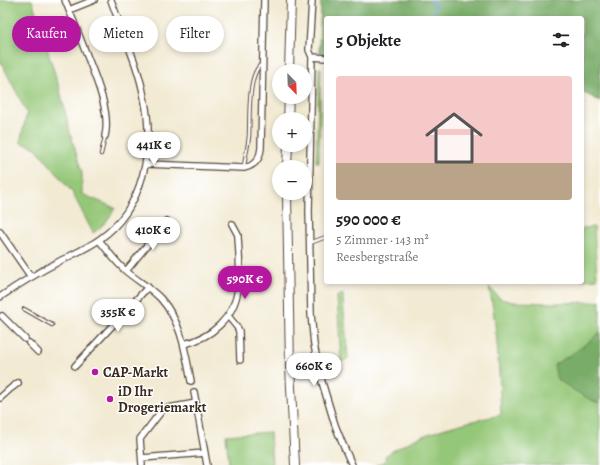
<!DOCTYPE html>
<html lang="de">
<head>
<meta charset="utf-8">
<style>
	body { margin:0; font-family:Alegreya,serif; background:#f6f6f6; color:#202124; height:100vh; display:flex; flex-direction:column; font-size:15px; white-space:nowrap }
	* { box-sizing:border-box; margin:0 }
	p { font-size:13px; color:#757577 }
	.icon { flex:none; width:22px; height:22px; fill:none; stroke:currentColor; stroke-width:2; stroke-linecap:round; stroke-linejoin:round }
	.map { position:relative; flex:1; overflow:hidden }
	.side { position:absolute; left:324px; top:16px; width:260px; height:268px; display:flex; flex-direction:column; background:#fff; border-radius:4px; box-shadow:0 2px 6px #0003 }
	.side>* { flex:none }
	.banner { position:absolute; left:12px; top:16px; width:252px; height:36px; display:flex; gap:8px }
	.needle { width:26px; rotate:157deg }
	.buttons { position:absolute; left:272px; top:64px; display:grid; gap:8px }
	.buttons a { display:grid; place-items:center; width:40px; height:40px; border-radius:50%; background:#fff; box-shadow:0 2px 6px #0003; font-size:20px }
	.price { position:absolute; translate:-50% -34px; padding:0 9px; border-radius:14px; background:#fff; color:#222; font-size:13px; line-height:26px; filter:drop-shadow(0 1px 2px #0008) }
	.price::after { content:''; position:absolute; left:50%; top:24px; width:12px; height:9px; margin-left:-6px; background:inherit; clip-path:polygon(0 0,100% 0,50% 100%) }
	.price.active { background:#b5179e; color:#fff }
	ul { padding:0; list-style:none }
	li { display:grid; align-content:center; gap:8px; height:212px; padding:0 12px }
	li span { display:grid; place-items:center; height:124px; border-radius:4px; color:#555 }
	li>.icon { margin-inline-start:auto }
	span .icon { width:72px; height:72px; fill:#fffc; stroke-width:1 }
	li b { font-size:17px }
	h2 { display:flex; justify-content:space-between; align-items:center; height:48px; padding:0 12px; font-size:17px }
	.pill { padding:0 14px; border-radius:18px; background:#fff; box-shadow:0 2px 6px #0003; font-size:14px; line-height:36px }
	.pill.active { background:#b5179e; color:#fff }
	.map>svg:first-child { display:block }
	.green { fill:#95c778; stroke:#68784b }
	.forest { fill:#78ac68; stroke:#5a6b43 }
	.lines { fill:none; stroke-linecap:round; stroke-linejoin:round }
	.stream { stroke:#65a1d6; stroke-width:2 }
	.lane-casing { stroke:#564739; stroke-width:4.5 }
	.street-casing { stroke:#564739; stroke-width:8 }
	.secondary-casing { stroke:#564739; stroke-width:10 }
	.lane { stroke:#fff; stroke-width:2.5 }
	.street { stroke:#fff; stroke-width:5.5 }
	.secondary { stroke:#fff; stroke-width:8 }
	.poi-dot { fill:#b5179e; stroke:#fff; stroke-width:1.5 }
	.labels { text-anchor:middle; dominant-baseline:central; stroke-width:3; stroke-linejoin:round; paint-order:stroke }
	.poi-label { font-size:14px; font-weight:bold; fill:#3b2a1e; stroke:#fff; text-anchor:start }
</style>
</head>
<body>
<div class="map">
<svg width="600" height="465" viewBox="0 0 600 465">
	<rect width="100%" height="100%" fill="#fff"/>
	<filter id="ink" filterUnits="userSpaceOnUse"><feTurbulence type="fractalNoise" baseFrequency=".025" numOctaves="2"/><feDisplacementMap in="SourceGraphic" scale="8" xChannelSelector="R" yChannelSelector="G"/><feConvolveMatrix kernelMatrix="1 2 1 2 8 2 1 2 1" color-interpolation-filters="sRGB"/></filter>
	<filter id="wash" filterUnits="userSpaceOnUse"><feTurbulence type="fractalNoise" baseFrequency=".012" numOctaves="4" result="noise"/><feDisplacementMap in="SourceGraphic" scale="16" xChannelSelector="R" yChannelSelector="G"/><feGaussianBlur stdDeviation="0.9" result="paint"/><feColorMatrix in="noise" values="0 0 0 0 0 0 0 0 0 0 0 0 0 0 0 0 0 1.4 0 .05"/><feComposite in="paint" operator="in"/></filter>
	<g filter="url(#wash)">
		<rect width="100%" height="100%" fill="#f2ead3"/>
		<path class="green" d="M0 0H32L60 90 70 132 82 173V194L115 208C109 219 104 225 93 233L72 192 36 148 20 142 27 113 0 60Z
			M319 68H321L319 162H316Z
			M594 227 597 279 582 280V228Z
			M489 287 501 299 513 302 555 303 596 302 600 301V332C587 345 571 355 554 365L593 401 600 403V465H376L386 461 385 456C419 432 462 423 501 415 499 372 498 329 489 287Z
			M343 294V300L348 358 345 361H341L337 296Z
			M270 432 272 465H229L226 435Z"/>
		<path class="forest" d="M321 0H600V101L582 92V18H326V53H320L319 51Z
			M600 332V403C584 398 571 388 557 379L554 365C571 355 587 345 600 332Z"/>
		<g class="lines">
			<path class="stream" d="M430 2H434L435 3 434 15 431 16"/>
		</g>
	</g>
	<g filter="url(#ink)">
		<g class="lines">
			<g class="lane-casing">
				<path id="lane" d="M101 154 105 137
					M244 167C245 157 248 147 249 136 250 120 247 73 262 64
					M310 243 326 237
					M24 309 52 325"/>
			</g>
			<g class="street-casing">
				<path id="street" d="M65 0 69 10
					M94 0 69 10C75 24 80 38 86 53 95 76 111 112 105 136
					M312 0 309 50 312 57 309 211 311 314 314 345 322 382 335 425 343 445 352 465
					M312 57 326 58
					M146 164 244 168C254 166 260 159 261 148L264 0
					M0 232 31 277
					M99 240C108 251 116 263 127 272 138 281 151 288 161 299 182 323 185 351 191 381
					M126 271 167 221
					M0 297C19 284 39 272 60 261 73 254 88 248 100 239 144 208 155 148 144 97 138 64 122 32 111 0
					M2 316 25 339
					M228 316 237 327 239 331 240 360
					M29 343 38 352
					M184 344C211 338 234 318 238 289 241 272 239 254 238 237V235L232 224
					M75 366 148 287
					M194 392 196 403
					M0 398 10 389 18 383
					M142 458 205 453
					M142 465 140 439 163 409 196 403 207 465"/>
			</g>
			<g class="secondary-casing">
				<path id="secondary" d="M289 71 291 0
					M288 119 289 97
					M287 167 288 145
					M287 193 290 368 295 465"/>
			</g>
			<use href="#lane" class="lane"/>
			<use href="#street" class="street"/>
			<use href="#secondary" class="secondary"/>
		</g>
	</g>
	<g class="poi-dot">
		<circle cx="95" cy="372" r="4"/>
		<circle cx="110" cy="399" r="4"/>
	</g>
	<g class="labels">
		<g class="poi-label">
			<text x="103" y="372">CAP-Markt</text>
			<text x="118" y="391">iD Ihr<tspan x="118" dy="16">Drogeriemarkt</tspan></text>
		</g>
	</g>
</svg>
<div class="buttons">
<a><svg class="needle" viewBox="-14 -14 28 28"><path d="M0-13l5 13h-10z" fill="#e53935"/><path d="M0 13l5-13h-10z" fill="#757577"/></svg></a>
<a>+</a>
<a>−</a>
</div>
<b class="price" style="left:154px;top:166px">441K €</b>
<b class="price" style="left:153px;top:251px">410K €</b>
<b class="price active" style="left:245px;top:300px">590K €</b>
<b class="price" style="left:118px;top:333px">355K €</b>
<b class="price" style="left:314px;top:387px">660K €</b>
<div class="banner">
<a class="pill active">Kaufen</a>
<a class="pill">Mieten</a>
<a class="pill">Filter</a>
</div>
<section class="side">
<h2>5 Objekte<svg class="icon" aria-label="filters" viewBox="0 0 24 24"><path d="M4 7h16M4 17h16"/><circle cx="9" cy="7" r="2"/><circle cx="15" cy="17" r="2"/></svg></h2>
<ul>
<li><span style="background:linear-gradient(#f6c9c9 70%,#b9a48a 0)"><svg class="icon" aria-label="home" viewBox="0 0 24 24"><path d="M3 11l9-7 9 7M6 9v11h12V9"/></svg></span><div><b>590 000 €</b><p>5 Zimmer · 143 m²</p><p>Reesbergstraße</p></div></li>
</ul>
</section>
</div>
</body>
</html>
